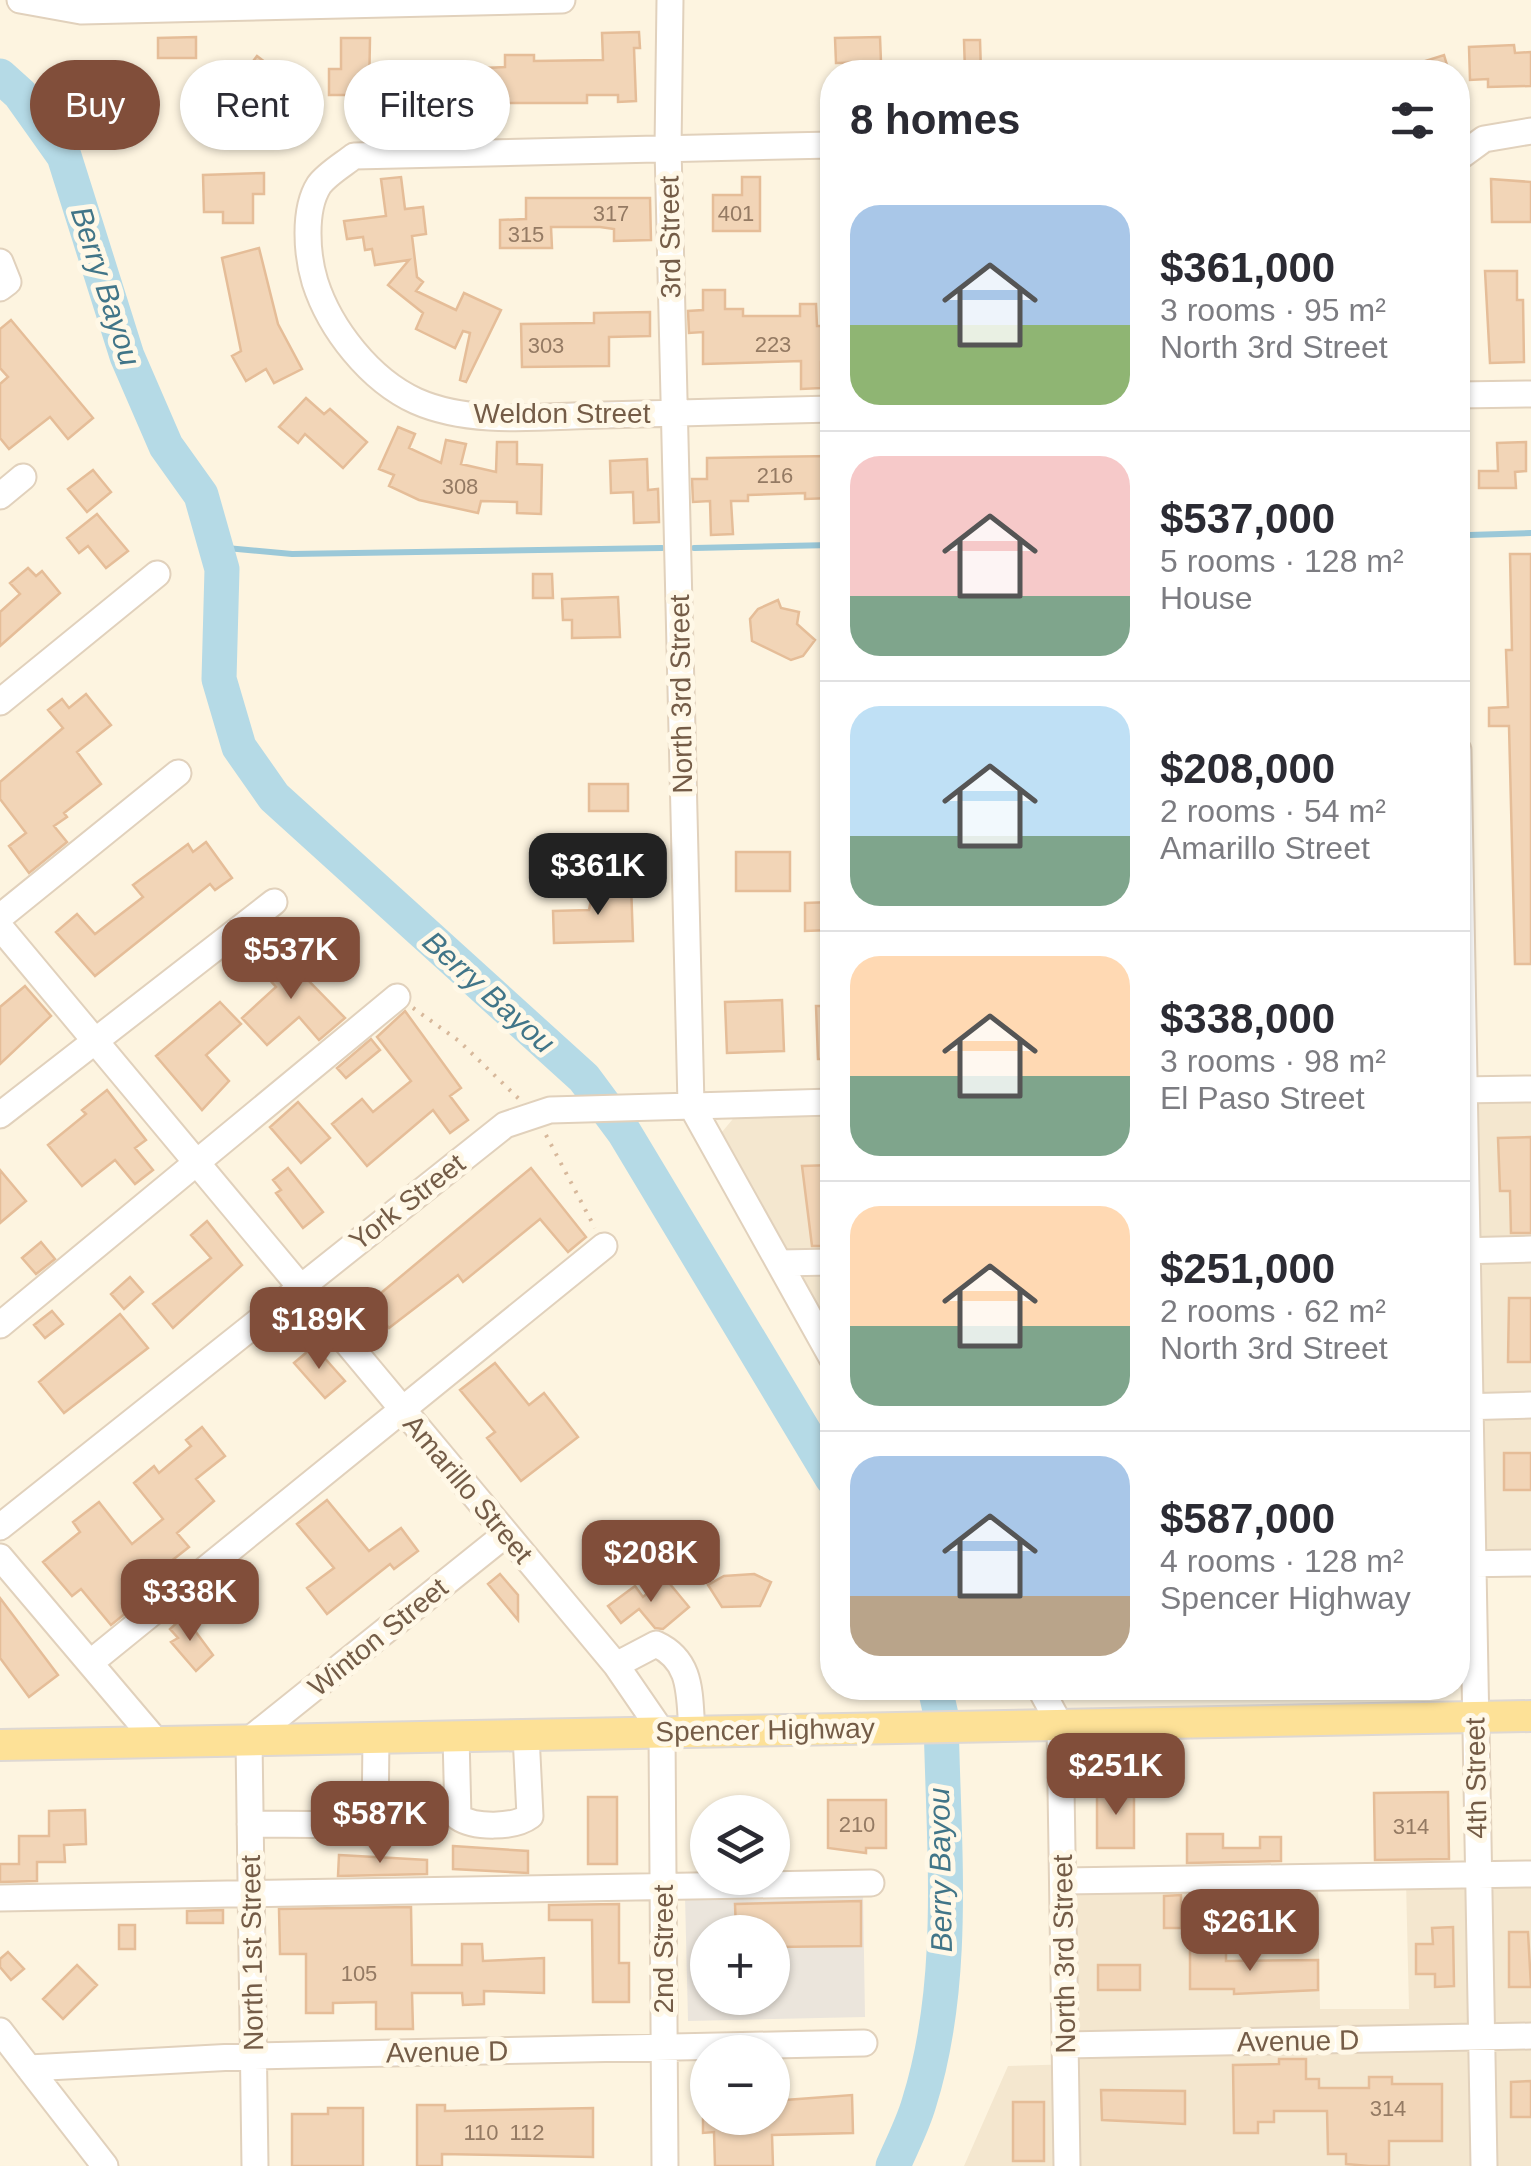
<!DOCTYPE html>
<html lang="en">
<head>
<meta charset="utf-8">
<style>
	body { margin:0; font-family:Arial,sans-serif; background:#f7f7f7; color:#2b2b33; height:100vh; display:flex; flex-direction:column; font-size:38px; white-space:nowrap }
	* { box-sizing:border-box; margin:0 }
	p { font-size:32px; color:#7c7c81 }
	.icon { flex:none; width:55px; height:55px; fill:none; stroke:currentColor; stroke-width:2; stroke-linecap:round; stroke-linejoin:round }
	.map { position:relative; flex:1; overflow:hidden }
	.drawer { position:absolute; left:820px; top:60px; width:650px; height:1640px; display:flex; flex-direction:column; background:#fff; border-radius:40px; box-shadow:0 2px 8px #0004 }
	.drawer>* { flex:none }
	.top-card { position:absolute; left:30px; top:60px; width:640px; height:90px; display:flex; gap:20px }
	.buttons { position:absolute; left:690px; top:1795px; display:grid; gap:20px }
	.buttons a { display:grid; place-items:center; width:100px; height:100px; border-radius:50%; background:#fff; box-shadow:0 2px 8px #0004; font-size:50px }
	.price { position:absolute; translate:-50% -85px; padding:0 22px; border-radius:20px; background:#814e3a; color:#fff; font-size:32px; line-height:65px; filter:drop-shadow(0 2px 5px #0008) }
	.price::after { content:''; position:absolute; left:50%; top:60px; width:30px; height:22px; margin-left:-15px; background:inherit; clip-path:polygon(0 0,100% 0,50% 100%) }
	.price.active { background:#222; color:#fff }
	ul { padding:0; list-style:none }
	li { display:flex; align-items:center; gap:30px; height:250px; padding:0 30px }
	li+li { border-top:2px solid #e1e1e2 }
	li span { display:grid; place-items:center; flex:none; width:280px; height:200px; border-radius:30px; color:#555 }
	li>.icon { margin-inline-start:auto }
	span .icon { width:120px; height:120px; fill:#fffc; stroke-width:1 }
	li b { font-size:42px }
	h2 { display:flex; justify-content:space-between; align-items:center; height:120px; padding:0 30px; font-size:42px }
	.tag { padding:0 35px; border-radius:45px; background:#fff; box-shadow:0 2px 8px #0004; font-size:35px; line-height:90px }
	.tag.active { background:#814e3a; color:#fff }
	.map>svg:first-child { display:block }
	.residential { fill:#f4e7cf }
	.industrial { fill:#ebe5dc; fill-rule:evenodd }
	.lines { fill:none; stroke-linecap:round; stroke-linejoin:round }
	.stream { stroke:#9bc8d8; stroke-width:6 }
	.river { stroke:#b5dae6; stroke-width:35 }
	.building { fill:#f2d5b7; stroke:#e5bd98; stroke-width:2.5 }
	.minor-casing { stroke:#e1d1bc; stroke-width:29 }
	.major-casing { stroke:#ded8d3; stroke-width:34 }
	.path { stroke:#d7b89b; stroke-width:4; stroke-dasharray:2.5 8; stroke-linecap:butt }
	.minor { stroke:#fff; stroke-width:25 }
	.major { stroke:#fde197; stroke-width:30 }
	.labels { text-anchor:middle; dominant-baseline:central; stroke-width:10; stroke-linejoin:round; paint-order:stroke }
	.number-label { font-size:22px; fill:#947a63 }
	.street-label { font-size:28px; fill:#745c47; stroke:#fff8e7 }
	.water-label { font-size:30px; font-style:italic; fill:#417588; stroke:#fff8e7 }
</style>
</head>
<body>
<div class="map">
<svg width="1531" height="2166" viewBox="0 0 1531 2166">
	<rect width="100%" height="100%" fill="#fdf4e0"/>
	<path class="residential" d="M1531 1103V1556L1458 1557V1104Z
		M832 1113V1337L722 1139V1132L737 1114Z
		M1531 1878V2166H964L1008 2066 1076 2064 1074 1892 1318 1885 1320 2009H1409L1406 1881Z"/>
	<path class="industrial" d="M863 1893 865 2017 688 2021 685 1896ZM708 1932H772V1998H708Z"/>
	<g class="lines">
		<path class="stream" d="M1469 535 1531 533
			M216 547 292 554 662 548
			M694 548 832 545"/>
		<path class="river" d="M0 76 20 94 64 156 127 356 166 446 201 495 222 569 219 679 239 747 274 797 584 1078 624 1132 832 1478
			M893 2166C902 2145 913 2124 919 2103 958 1979 943 1843 941 1715L935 1688"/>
	</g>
	<path class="building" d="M639 32 640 48H634L636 101 618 102V95H587V103H485V68L505 67V55H534V61L603 60 602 33Z
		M196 37V58H158V38Z
		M880 37 881 62 836 63 835 38Z
		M341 38H370L369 95H329V69H341Z
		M964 40H980L981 72H965Z
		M1514 45 1515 53 1531 52V86L1488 87V79L1470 80 1469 47Z
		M1444 55 1449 72H1401L1400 69Z
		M257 56 291 82 245 141 212 115Z
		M264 173V194H253V223H223V212H204L203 175Z
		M401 177 405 209 423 207 426 234 412 236 417 277 423 282 416 291 456 310 464 293 501 310 466 382 460 380 470 333 463 331 455 348 416 329 423 313 388 285 409 260 375 265 372 249 365 250 363 237 347 239 344 221 386 216 381 179Z
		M742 177H760V231H713V195H742Z
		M1491 179 1531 182V222H1492Z
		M526 198H650L651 240 614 241V229L600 227H551L552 248H500V220L526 219Z
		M259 248 278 324 302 369 274 383 266 369 246 381 232 356 241 351 222 258Z
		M1485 271H1517V300H1523L1524 362 1490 363Z
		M703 290H725V309H743V316H800V304H816L817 326H832V361L821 362V388L801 389V361L703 364V332L689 333 688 311 703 310Z
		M650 312V336L609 337V366L522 367 521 324 594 323V313Z
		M11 320 93 418 68 439 50 417 9 449 0 438V384L8 377 0 368V329Z
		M306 398 324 414 330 409 367 442 343 468 305 434 298 443 279 427Z
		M398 427 415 434 409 448 441 463 446 440 466 444 461 464 496 472 497 442H517V464L542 465 541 514 517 513V502L481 501 478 513 419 500 389 486 394 475 379 469Z
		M1526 442V471L1515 472 1516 488H1479V471H1498L1497 443Z
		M832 456V498L805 499V493L748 495V501H731L733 534 711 535 710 501 693 502 692 479H707V458Z
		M647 459 648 490 658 489 659 522 634 523 633 492 611 493 610 461Z
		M93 470 111 492 87 512 68 489Z
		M97 514 128 551 106 568 88 546 79 553 67 538Z
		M1510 554H1531V964H1515L1509 726H1489V708L1508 707 1506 650H1512Z
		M28 568 36 576 42 571 60 593 0 646V612L20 594 10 583Z
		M533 574H552L553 598H533Z
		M618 597 620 637 572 638V620H563L562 599Z
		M778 600 781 608 799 612 797 624 815 640 803 656 791 660 752 641 750 619 758 609Z
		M86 694 111 725 77 752 101 784 64 813 67 817 54 826 67 842 29 873 9 846 26 833 0 799V782L63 728 48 710 62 699 69 708Z
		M589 784H628V811H589Z
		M206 842 232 878 215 890 210 884 95 976 56 932 77 914 95 934 143 897 133 885 188 844 193 852Z
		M736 852H790V891H736Z
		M631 884 633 941 554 943 553 911 589 910 594 885Z
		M832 902V930L805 931V903Z
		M287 947 314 977 309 981 345 1018 319 1040 299 1017 267 1045 242 1018 276 987 261 970Z
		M25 986 51 1016 0 1064V1007Z
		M782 1000 784 1051 727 1053 725 1002Z
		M220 1002 241 1024 206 1055 229 1081 202 1110 156 1056Z
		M816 1006H832V1059H818Z
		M405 1011 461 1088 450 1096 468 1120 450 1133 433 1110 367 1166 332 1124 362 1099 373 1112 411 1081 377 1037Z
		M371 1039 380 1050 346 1078 337 1068Z
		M107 1090 146 1140 135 1148 153 1170 135 1184 115 1160 82 1186 48 1145 86 1114 82 1110Z
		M298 1102 330 1138 301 1163 270 1127Z
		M1531 1137V1233H1511L1510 1191H1500L1498 1138Z
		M832 1165V1246H812L802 1166Z
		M288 1168 323 1212 303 1228 276 1193 281 1190 273 1180Z
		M531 1168 586 1237 568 1252 540 1219 463 1282 458 1275 389 1328 369 1303Z
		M0 1170 26 1201 0 1223Z
		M207 1221 242 1265 173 1328 153 1304 211 1258 191 1235Z
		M41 1242 55 1259 36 1274 22 1258Z
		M130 1277 143 1292 124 1309 111 1294Z
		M1509 1298H1531V1362H1508Z
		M52 1311 63 1324 45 1338 34 1325Z
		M120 1314 148 1348 64 1413 39 1382Z
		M314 1346 345 1381 325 1398 294 1363Z
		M495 1363 529 1405 544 1393 578 1437 521 1481 487 1438 495 1432 460 1390Z
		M202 1427 225 1456 196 1479 214 1501 177 1533 189 1547 156 1573 163 1583 111 1625 81 1589 72 1596 43 1562 80 1532 73 1522 99 1502 132 1544 163 1519 134 1483 154 1466 159 1473 191 1446 186 1440Z
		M1504 1453H1531V1490H1504Z
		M327 1500 369 1551 401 1528 418 1551 394 1569 390 1564 327 1614 307 1588 334 1568 297 1524Z
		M500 1574 518 1595V1620L488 1584Z
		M754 1574 771 1582 760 1606 722 1607 708 1585 724 1576Z
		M665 1578 689 1607 663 1629 655 1628 639 1609 621 1623 608 1606 635 1586 643 1597Z
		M0 1598 58 1675 29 1697 0 1658Z
		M184 1616 213 1655 196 1671 171 1642 178 1638 170 1629Z
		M1097 1789H1134V1848H1097Z
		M1448 1792 1449 1859 1375 1860 1374 1793Z
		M588 1797H617V1864H588Z
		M828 1800H886V1848H866V1853L828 1848Z
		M85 1810 86 1844 64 1845 65 1862H37V1881L0 1882V1864H19V1836H49V1811Z
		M1187 1834H1223V1848H1260V1837H1281V1861L1187 1863Z
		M453 1846 528 1851V1873L453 1869Z
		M339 1855 427 1860V1874L338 1876Z
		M1181 1895V1928H1164V1896Z
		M861 1901V1946L772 1947V1932H736L735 1904Z
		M619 1904V1963H629V2002H593L592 1920H549V1905Z
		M411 1907 412 1965H462V1944H482L483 1961 544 1958V1993L484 1991V2004L463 2005 462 1993H412L413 2029H376V2002L333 2003V2013H306V1954H280L279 1909Z
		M223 1910V1923H187V1911Z
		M119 1925H135V1949H119Z
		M1453 1927 1454 1986 1435 1987V1974H1416V1944H1433L1432 1928Z
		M1509 1932H1528L1531 1987H1509Z
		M1190 1948H1226V1961L1318 1960V1990L1234 1994V1989H1190Z
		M8 1952 24 1969 11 1980 0 1967V1959Z
		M77 1965 97 1985 63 2019 43 1999Z
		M1098 1965H1140V1990H1098Z
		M1279 2059H1306V2079H1319V2088H1369V2077H1392V2084H1442V2141H1389V2166H1369L1346 2164V2154H1328L1327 2111H1274V2122H1258V2133H1234L1233 2065 1279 2064Z
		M1531 2081V2117H1511V2082Z
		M1101 2090 1185 2091V2124L1102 2120Z
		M852 2095 853 2133 772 2135 773 2166H715L714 2132 703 2133V2118H772V2101Z
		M1013 2102H1044V2161H1013Z
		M417 2105H445V2111L593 2108V2157L442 2154V2166H417Z
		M328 2108H363V2166H292V2114H328Z"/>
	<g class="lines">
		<g class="minor-casing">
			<path id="minor" d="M20 0 81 11 562 0
				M670 0 668 148 691 1105 832 1358
				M832 145 354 156C344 164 327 174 319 185 303 210 307 256 315 282 330 329 370 380 416 401 472 426 544 416 604 415 680 413 756 411 832 409
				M1458 158 1484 139 1531 131
				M0 262 8 282 0 288
				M1458 395 1531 394
				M0 496 23 477
				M0 702 157 574
				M1458 750 1484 2166
				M0 917 178 773
				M0 927 616 1665 662 1732 665 2166
				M1458 1090 1531 1089
				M0 1115 274 902
				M1458 1251 1531 1249
				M780 1263 832 1262
				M0 1325 397 997
				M1458 1407 1531 1405
				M0 1527 505 1125 550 1110 832 1102
				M0 1557 156 1741
				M1458 1564 1531 1563
				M90 1663 604 1246
				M616 1665 656 1644C693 1661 689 1695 692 1731
				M1040 1688 1060 1725 1067 2166
				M456 1736 458 1817C474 1828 514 1828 530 1816L526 1735
				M250 1824 375 1825 376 1737
				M1063 1881 1531 1874
				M0 1898 871 1883
				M0 2031 105 2166
				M1065 2045 1531 2036
				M29 2068 253 2056 864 2043
				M255 2166 249 1740 506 1534"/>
		</g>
		<g class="major-casing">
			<path id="major" d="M0 1745 1531 1716"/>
		</g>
		<path class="path" d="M413 1008 459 1041 519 1099
			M546 1135 595 1228"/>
		<use href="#minor" class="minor"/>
		<use href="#major" class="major"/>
	</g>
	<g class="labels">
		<g class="number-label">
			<text x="611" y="213">317</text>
			<text x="736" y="213">401</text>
			<text x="526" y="234">315</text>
			<text x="773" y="344">223</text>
			<text x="546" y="345">303</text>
			<text x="775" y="475">216</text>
			<text x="460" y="486">308</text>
			<text x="857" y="1824">210</text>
			<text x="1411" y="1826">314</text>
			<text x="359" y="1973">105</text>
			<text x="1388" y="2108">314</text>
			<text x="481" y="2132">110</text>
			<text x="527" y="2132">112</text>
		</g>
		<g class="street-label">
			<text transform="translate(670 237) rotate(-91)">3rd Street</text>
			<text x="562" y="413">Weldon Street</text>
			<text transform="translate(681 694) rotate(-91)">North 3rd Street</text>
			<text transform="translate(407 1202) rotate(-38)">York Street</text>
			<text transform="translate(468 1489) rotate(50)">Amarillo Street</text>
			<text transform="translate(378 1637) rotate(-39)">Winton Street</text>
			<text transform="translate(765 1730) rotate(-1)">Spencer Highway</text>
			<text transform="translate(1476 1778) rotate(-91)">4th Street</text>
			<text transform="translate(663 1949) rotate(-90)">2nd Street</text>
			<text transform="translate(252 1953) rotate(-91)">North 1st Street</text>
			<text transform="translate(1064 1954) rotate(-91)">North 3rd Street</text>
			<text transform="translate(1298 2041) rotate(-1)">Avenue D</text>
			<text transform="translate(447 2052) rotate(-1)">Avenue D</text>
		</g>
		<g class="water-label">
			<text transform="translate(106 286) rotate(72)">Berry Bayou</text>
			<text transform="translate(489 992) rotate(42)">Berry Bayou</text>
			<text transform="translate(940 1870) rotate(-91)">Berry Bayou</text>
		</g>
	</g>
</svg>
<div class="buttons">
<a><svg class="icon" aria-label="layers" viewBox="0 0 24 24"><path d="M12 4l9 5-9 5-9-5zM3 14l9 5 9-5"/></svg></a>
<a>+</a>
<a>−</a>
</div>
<b class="price active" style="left:598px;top:918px">$361K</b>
<b class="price" style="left:291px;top:1002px">$537K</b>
<b class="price" style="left:319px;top:1372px">$189K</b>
<b class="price" style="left:651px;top:1605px">$208K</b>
<b class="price" style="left:190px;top:1644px">$338K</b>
<b class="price" style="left:1116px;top:1818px">$251K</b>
<b class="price" style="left:380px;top:1866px">$587K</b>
<b class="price" style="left:1250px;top:1974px">$261K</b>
<div class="top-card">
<a class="tag active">Buy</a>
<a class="tag">Rent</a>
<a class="tag">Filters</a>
</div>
<section class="drawer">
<h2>8 homes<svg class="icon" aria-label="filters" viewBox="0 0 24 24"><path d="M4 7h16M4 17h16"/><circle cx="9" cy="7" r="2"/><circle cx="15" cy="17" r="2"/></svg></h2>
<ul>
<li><span style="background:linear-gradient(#a9c7e8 60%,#8fb573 0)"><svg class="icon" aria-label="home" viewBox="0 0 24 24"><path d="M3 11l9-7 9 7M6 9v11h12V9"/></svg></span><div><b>$361,000</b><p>3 rooms · 95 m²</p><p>North 3rd Street</p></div></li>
<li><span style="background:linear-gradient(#f6c9c9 70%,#7fa58c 0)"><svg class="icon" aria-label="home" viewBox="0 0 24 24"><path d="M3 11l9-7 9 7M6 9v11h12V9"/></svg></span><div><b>$537,000</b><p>5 rooms · 128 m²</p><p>House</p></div></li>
<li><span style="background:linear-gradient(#bfe0f5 65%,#7fa58c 0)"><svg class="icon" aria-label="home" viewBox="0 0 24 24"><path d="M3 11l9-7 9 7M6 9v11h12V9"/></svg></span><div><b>$208,000</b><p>2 rooms · 54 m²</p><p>Amarillo Street</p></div></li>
<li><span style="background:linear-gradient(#ffd9b3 60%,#7fa58c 0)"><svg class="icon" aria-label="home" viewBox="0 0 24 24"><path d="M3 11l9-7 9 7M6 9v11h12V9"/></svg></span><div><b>$338,000</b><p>3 rooms · 98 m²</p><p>El Paso Street</p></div></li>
<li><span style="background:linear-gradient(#ffd9b3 60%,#7fa58c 0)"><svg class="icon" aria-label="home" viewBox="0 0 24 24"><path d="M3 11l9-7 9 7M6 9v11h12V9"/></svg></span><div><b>$251,000</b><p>2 rooms · 62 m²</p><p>North 3rd Street</p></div></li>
<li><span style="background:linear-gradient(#a9c7e8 70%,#b9a48a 0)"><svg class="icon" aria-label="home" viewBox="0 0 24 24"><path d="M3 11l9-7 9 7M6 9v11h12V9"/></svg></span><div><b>$587,000</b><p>4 rooms · 128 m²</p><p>Spencer Highway</p></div></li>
</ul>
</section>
</div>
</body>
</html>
